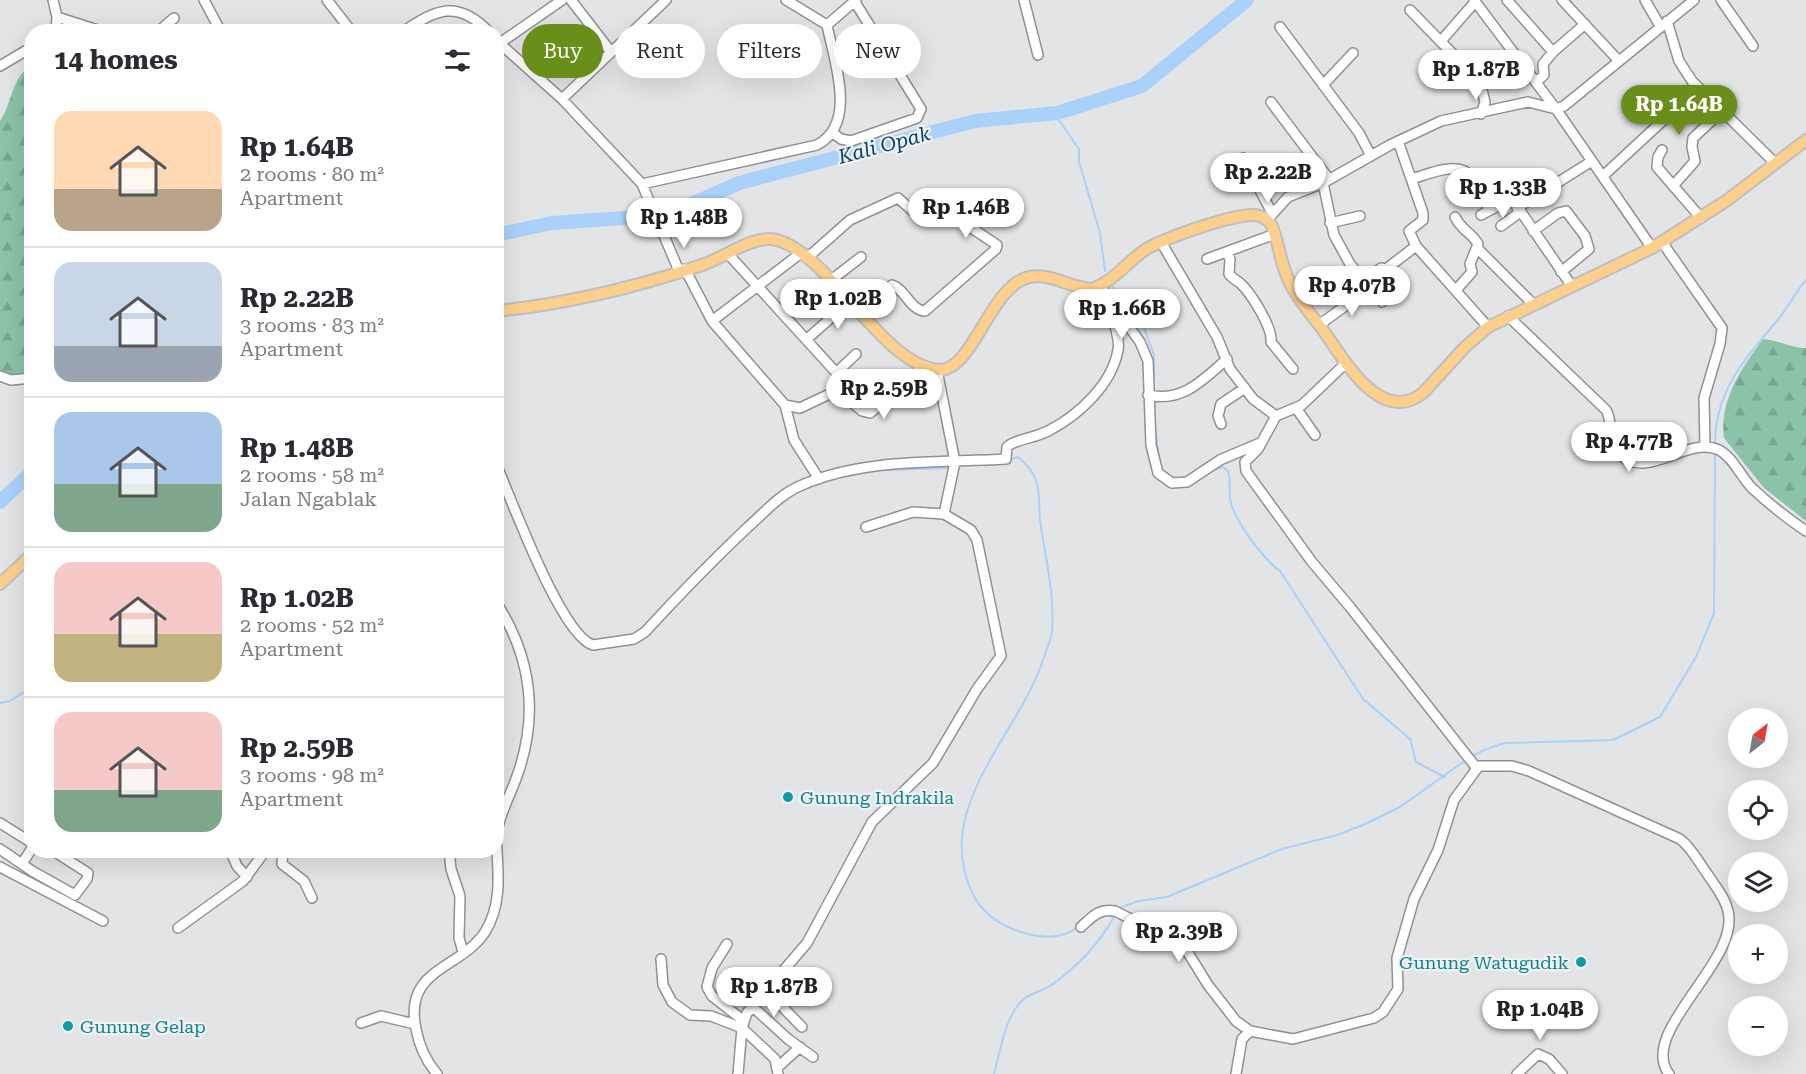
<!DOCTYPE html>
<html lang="en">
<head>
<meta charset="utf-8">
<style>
	body { margin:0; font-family:"Roboto Serif",serif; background:#f7f7f7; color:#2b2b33; height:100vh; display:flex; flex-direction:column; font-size:22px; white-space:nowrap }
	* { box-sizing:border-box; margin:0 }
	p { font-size:20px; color:#7c7c81 }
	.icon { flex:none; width:33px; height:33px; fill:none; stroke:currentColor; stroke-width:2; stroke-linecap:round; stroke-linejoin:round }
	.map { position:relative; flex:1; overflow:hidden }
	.side { position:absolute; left:24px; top:24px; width:480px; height:834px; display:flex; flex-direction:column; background:#fff; border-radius:24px; box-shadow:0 6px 24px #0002 }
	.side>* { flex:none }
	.top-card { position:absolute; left:522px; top:24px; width:570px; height:54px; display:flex; gap:12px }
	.needle { width:39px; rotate:31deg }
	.controls { position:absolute; left:1728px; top:708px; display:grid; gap:12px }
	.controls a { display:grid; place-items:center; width:60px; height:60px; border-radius:50%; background:#fff; box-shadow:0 6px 24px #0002; font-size:30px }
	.price { position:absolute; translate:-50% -51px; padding:0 14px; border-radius:21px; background:#fff; color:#222; font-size:20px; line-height:39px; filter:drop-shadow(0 2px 3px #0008) }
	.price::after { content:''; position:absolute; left:50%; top:36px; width:18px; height:14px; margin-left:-9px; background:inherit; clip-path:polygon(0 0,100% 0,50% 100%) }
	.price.selected { background:#698e1a; color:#fff }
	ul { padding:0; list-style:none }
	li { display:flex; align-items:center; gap:18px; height:150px; padding:0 30px }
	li+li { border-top:2px solid #e1e1e2 }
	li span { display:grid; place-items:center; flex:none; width:168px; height:120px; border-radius:18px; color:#555 }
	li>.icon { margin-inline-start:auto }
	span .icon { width:72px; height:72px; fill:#fffc; stroke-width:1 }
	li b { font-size:26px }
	h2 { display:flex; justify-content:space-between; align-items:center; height:72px; padding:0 30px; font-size:26px }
	.chip { padding:0 21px; border-radius:27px; background:#fff; box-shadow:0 6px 24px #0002; font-size:21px; line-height:54px }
	.chip.selected { background:#698e1a; color:#fff }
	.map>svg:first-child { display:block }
	.forest { fill:url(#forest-firs) }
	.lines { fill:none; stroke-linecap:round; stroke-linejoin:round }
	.stream { stroke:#a9d1f9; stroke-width:2 }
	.river { stroke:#a9d1f9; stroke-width:14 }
	.minor-casing { stroke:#909193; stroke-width:12 }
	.major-casing { stroke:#bfbfbf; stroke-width:14 }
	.minor { stroke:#fff; stroke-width:9 }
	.major { stroke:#fdcf8c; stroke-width:10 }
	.culture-dot { fill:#0f9aa8; stroke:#f0f1f3; stroke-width:2 }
	.labels { text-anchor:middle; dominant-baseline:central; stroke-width:4.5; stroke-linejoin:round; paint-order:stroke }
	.culture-label { font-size:18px; fill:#0d838f; stroke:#f0f1f3; text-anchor:start }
	.water-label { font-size:20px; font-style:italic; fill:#004070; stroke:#f0f1f3 }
</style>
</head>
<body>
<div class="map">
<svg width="1806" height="1074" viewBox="0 0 1806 1074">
	<defs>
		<pattern id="forest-firs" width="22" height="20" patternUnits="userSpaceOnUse" patternTransform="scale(1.5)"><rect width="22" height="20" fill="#8bc3a8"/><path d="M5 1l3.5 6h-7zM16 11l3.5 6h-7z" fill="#77a790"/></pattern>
	</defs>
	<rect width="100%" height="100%" fill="#e3e4e6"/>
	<path class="forest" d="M31 66 32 377 0 375V121C12 104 12 76 31 66Z
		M1763 339C1778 340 1791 348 1806 348V521L1764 488 1724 438C1719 400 1742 368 1763 339Z"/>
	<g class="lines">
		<path class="stream" d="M1054 113 1079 149V162L1100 233 1105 271
			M1113 287 1143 325 1154 355V392
			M1155 428 1159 458
			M1715 444C1715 391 1744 360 1776 322 1787 309 1795 293 1806 280
			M1010 460 1018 457C1046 480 1036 496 1041 527 1046 560 1055 597 1052 631 1051 639 1047 649 1044 657 1025 718 968 773 962 837 960 860 967 893 984 910 1005 932 1053 948 1079 926
			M990 464 1005 462
			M883 470 949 468
			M1211 471 1223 467 1228 471C1231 481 1229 489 1230 499 1233 519 1264 560 1280 571L1363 699 1410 739 1416 762 1445 777
			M579 640 584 646 588 647
			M0 703 10 701 32 687
			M1471 757 1484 750 1505 743 1613 740 1660 717 1696 657 1714 613 1715 455
			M1119 908 1139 901 1167 897 1282 849 1337 835 1363 825 1400 807 1466 760
			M994 1074C1000 1052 1006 1012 1025 998 1032 993 1042 991 1050 986 1077 967 1100 943 1115 915"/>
		<path class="river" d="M496 235 552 223 667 215 739 183 975 121 1057 113 1142 86 1247 0
			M0 502 32 472"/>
		<g class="minor-casing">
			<path id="minor" d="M53 0 57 17
				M204 0 221 32
				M327 0 352 32
				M571 0 611 52
				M786 0 827 25
				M1024 0 1038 55
				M1474 0 1556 109 1652 248
				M1507 0 1553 52 1543 64 1544 75 1536 82
				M1562 0 1618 60
				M1645 0 1660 26
				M1721 0 1753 46
				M1410 10 1480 82 1485 102 1481 114
				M1667 21 1679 61 1692 81 1775 163
				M827 25 856 0
				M1280 27 1359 133 1371 156
				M56 32 57 17 104 32
				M158 32 174 18
				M403 32C436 8 459 0 489 32
				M496 40 562 99 642 184 679 271
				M1441 41 1475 2
				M500 43 562 0
				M1553 52 1585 24
				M0 66 32 47
				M1323 85 1353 53
				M562 99 666 0
				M1271 102 1329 179
				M833 133 841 139 851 141 917 118 921 109 855 2
				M1398 141 1423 213V220L1409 231 1416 246 1488 327
				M1662 150 1658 157 1657 167 1701 218
				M1243 158 1272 213
				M1603 176 1698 88
				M1411 179C1427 175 1449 164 1465 171L1490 210
				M1323 183 1334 235 1350 264 1382 302
				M642 184 817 145C858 124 834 61 827 25
				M1673 186 1695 161 1692 147 1693 138 1722 111
				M1506 190 1571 285
				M1517 208 1592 161
				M1481 215 1511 199
				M1455 217C1462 231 1472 233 1478 244L1470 264 1472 272 1456 290
				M1268 219 1288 197 1323 183 1390 145 1441 121 1528 102 1556 109 1564 106 1694 0
				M1330 223 1360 216
				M1501 226 1519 213
				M1533 231 1558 213 1566 211 1585 236 1589 249 1561 272
				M1161 242 1217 337 1230 369 1253 399 1276 416
				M1662 242 1722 328 1720 344 1704 398 1705 447
				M1478 249 1533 304
				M1226 252 1230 259 1229 274C1232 278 1236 280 1240 283 1251 293 1273 328 1271 342L1293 369
				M807 258 850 220 898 198 915 213 940 207 997 245 996 249 925 311C911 311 905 289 892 285L861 313
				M1207 259 1275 234
				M685 269 712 321 785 405 800 408 840 389 842 379 729 255
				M830 281 861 257
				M1365 282 1381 268 1386 269 1416 246
				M1100 286 1140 342 1148 361 1151 445 1158 473 1172 483 1187 482 1220 460 1260 443
				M1508 316 1606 410C1614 423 1607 442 1618 453 1647 483 1686 435 1719 450 1733 457 1741 477 1752 488 1769 504 1787 518 1806 531
				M712 321 801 253
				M1319 325 1370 288
				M807 339 850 301
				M1346 363 1302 405 1276 416 1258 449 1245 462 1246 471 1312 562 1350 607 1475 766H1512L1529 771 1680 839C1692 848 1699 863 1708 875 1715 886 1725 897 1728 911 1741 961 1637 1032 1669 1074
				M836 373 856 354
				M0 376 11 380 32 378
				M838 390 862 411 870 413 925 366
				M1148 395C1182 403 1203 380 1227 359
				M785 405 794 440 819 479
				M1296 408 1315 435
				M1221 424 1218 416 1221 404 1245 388
				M496 464C511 498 561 636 593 645L634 639 645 632C678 596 712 561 748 527 765 512 780 494 802 485 864 458 939 463 1006 459L1007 447 1011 444C1023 438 1038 437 1050 430 1080 414 1112 384 1118 350 1121 335 1110 324 1116 309
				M866 527 913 512 944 514
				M496 601C501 611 507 620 511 629 534 678 535 726 517 776 510 796 499 815 496 836
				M0 823 32 843
				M0 849 32 871 75 895 87 879 88 873 52 850
				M230 850 237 866 247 877
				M283 850 282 864 304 881 312 898
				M449 850 451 869 460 896 459 938 463 952
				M22 864 32 848
				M0 867 103 921
				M1081 927C1092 917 1099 908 1115 911L1153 930 1187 951 1208 985 1236 1021 1250 1031
				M178 928 243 881 266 850
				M727 944 712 968 707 987 712 996 744 1021
				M661 959 663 985 672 1002 690 1015 711 1016 742 1028 775 1059 778 1074
				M767 991 802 1027
				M753 1007 788 1039 813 1057
				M361 1023 381 1016 415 1024
				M778 1067 800 1047
				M437 1074C426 1061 419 1045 416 1029 403 968 460 970 485 932 503 904 498 869 496 837
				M738 1074 742 1028 747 1013 807 943 872 822 933 763 977 689 1001 656 977 540 971 530 944 514 955 462 937 370
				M1236 1074 1242 1039 1250 1031 1293 1039 1374 1018 1383 1012 1398 989 1397 958 1414 899 1438 850 1454 800 1478 767
				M1517 1074 1538 1054 1549 1059 1562 1074"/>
		</g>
		<g class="major-casing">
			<path id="major" d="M496 311C567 304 637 287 705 264 725 257 754 234 777 240 831 255 880 363 938 370 973 373 990 284 1030 277 1051 273 1071 288 1092 289 1115 281 1128 260 1148 248 1169 237 1232 214 1255 215 1262 216 1267 219 1271 224 1279 242 1280 263 1289 281 1297 299 1311 314 1323 330 1344 359 1380 426 1423 393L1465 347 1488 327 1652 248 1726 201 1806 140
				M0 584 32 554"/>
		</g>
		<use href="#minor" class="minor"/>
		<use href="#major" class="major"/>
	</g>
	<g class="culture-dot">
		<circle cx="788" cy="797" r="6"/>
		<circle cx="1581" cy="962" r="6"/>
		<circle cx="68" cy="1026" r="6"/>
	</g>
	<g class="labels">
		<g class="culture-label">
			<text x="800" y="797">Gunung Indrakila</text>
			<text x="1569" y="962" text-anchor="end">Gunung Watugudik</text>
			<text x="80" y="1026">Gunung Gelap</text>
		</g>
		<g class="water-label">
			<text transform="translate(884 145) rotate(-15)">Kali Opak</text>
		</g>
	</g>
</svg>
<div class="controls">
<a><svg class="needle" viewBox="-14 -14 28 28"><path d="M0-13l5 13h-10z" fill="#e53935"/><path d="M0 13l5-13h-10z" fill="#7c7c81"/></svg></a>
<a><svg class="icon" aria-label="locate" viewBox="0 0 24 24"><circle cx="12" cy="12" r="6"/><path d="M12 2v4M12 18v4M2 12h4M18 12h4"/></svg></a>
<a><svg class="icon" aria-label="layers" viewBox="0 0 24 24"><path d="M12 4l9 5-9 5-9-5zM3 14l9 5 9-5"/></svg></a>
<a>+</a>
<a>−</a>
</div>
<b class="price" style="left:1476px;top:101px">Rp 1.87B</b>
<b class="price selected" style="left:1679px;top:136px">Rp 1.64B</b>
<b class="price" style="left:1268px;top:204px">Rp 2.22B</b>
<b class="price" style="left:1503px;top:219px">Rp 1.33B</b>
<b class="price" style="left:966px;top:239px">Rp 1.46B</b>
<b class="price" style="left:684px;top:249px">Rp 1.48B</b>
<b class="price" style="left:1352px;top:317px">Rp 4.07B</b>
<b class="price" style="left:838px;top:330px">Rp 1.02B</b>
<b class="price" style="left:1122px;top:340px">Rp 1.66B</b>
<b class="price" style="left:884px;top:420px">Rp 2.59B</b>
<b class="price" style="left:1629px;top:473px">Rp 4.77B</b>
<b class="price" style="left:1179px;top:963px">Rp 2.39B</b>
<b class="price" style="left:774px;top:1018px">Rp 1.87B</b>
<b class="price" style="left:1540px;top:1041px">Rp 1.04B</b>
<div class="top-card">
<a class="chip selected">Buy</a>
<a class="chip">Rent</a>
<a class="chip">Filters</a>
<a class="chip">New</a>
</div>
<section class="side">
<h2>14 homes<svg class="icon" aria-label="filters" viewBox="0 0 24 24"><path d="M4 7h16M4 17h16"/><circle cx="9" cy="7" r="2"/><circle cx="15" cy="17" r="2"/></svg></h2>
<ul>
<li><span style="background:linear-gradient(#ffd9b3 65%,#b9a48a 0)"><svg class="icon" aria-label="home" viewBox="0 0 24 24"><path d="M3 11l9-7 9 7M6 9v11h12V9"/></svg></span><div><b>Rp 1.64B</b><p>2 rooms · 80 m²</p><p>Apartment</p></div></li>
<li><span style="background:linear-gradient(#c9d6e8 70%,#9aa5b1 0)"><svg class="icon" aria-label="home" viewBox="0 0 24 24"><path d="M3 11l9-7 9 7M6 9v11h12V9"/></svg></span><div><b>Rp 2.22B</b><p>3 rooms · 83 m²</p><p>Apartment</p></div></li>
<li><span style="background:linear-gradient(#a9c7e8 60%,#7fa58c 0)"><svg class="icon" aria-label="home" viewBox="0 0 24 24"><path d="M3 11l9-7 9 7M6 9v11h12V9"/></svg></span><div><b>Rp 1.48B</b><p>2 rooms · 58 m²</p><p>Jalan Ngablak</p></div></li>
<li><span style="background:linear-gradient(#f6c9c9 60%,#c2b280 0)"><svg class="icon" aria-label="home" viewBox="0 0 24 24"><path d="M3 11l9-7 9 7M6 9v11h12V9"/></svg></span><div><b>Rp 1.02B</b><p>2 rooms · 52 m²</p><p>Apartment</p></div></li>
<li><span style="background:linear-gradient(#f6c9c9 65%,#7fa58c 0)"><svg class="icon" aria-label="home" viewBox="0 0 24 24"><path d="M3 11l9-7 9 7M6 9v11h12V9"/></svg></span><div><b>Rp 2.59B</b><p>3 rooms · 98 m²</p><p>Apartment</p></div></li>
</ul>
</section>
</div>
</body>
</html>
